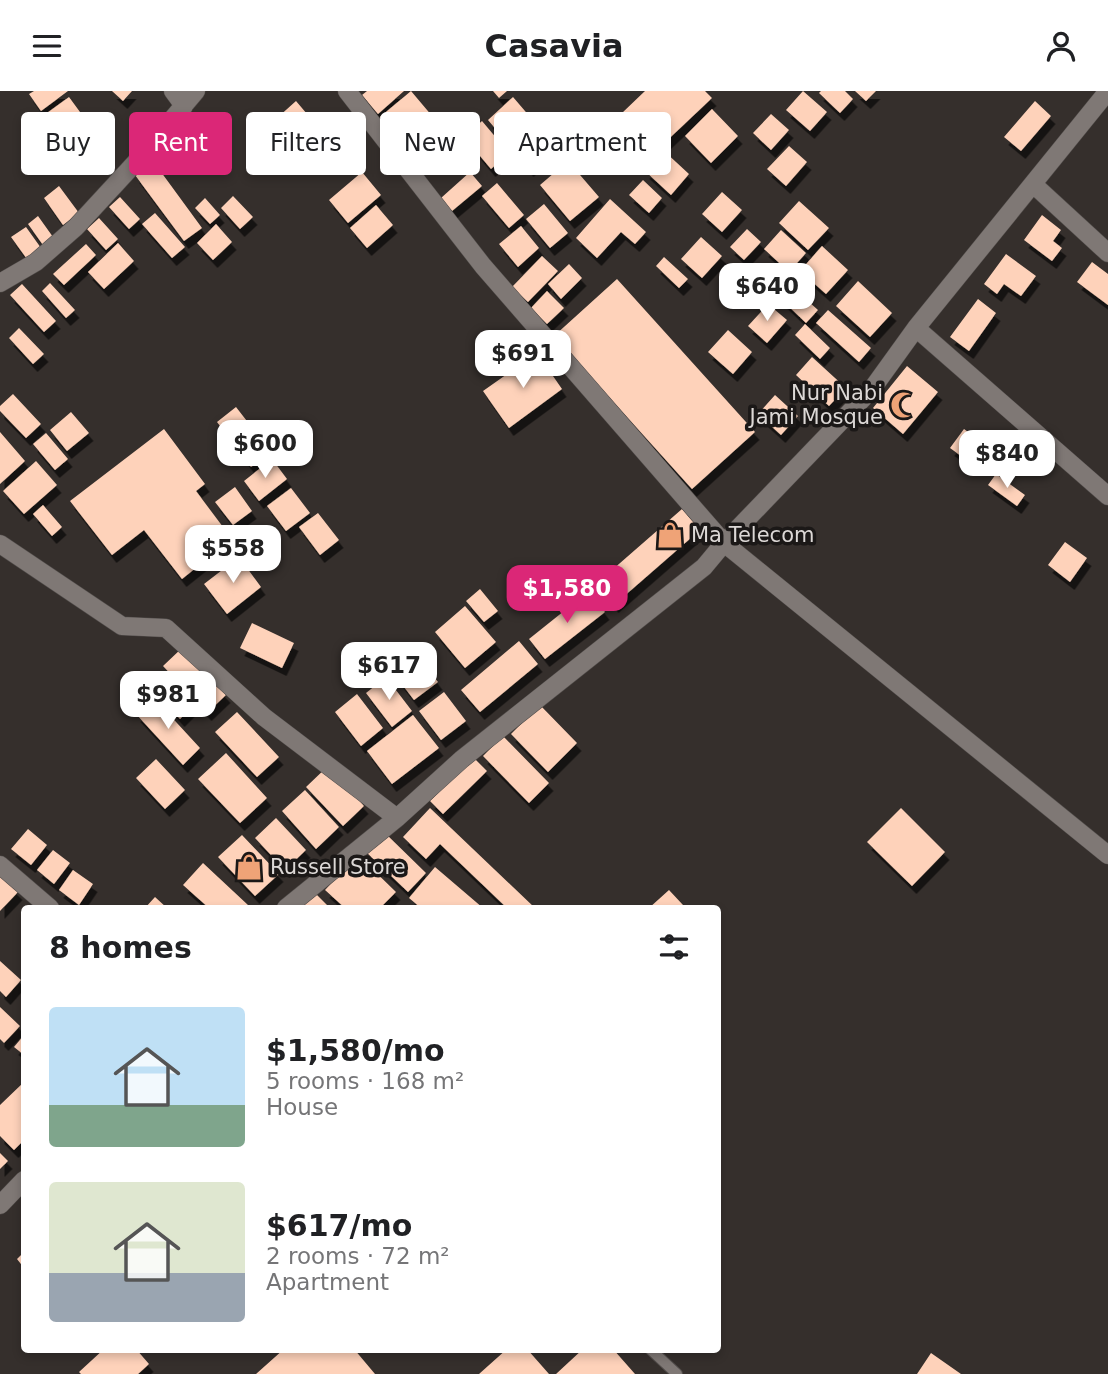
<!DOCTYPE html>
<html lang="en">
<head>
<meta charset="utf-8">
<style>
	body { margin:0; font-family:"DejaVu Sans",sans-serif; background:#f6f6f6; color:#202124; height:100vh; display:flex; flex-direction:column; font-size:26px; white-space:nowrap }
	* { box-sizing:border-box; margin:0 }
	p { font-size:23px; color:#757577 }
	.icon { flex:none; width:38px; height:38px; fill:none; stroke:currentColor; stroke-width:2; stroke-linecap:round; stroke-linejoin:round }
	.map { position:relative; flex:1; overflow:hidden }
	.details { position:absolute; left:21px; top:814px; width:700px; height:448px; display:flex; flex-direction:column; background:#fff; border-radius:7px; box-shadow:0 4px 10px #0003 }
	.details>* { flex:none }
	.hud { position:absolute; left:21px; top:21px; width:700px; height:63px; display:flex; gap:14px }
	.price { position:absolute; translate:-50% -60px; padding:0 16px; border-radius:14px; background:#fff; color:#222; font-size:23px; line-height:46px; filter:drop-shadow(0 2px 4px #0008) }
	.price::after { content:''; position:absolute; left:50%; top:42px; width:21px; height:16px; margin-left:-10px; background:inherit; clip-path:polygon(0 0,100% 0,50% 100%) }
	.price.on { background:#db2777; color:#fff }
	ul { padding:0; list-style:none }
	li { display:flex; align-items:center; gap:21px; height:175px; padding:0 28px }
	li span { display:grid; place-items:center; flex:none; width:196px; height:140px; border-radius:7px; color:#555 }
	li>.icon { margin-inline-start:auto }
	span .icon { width:84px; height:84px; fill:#fffc; stroke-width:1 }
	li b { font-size:30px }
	h2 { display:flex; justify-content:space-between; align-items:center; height:84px; padding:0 28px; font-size:30px }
	.chip { padding:0 24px; border-radius:7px; background:#fff; box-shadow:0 4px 10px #0003; font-size:24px; line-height:63px }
	.chip.on { background:#db2777; color:#fff }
	header { display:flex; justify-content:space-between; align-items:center; height:91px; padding:0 28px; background:#fff; font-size:32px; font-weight:600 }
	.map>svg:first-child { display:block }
	.building { fill:#fed2ba; filter:url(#shadow) }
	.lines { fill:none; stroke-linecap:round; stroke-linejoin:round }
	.service-casing { stroke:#524d4b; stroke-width:12 }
	.minor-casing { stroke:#524d4b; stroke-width:19 }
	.service { stroke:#7f7875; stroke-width:10 }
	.minor { stroke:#7f7875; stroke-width:18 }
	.labels { text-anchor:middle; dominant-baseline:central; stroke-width:7; stroke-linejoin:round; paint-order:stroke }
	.poi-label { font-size:21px; fill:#dcd8d6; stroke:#1b1817; text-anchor:start }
</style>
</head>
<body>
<header><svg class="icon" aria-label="menu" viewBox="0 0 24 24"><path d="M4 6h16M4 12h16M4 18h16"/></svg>Casavia<svg class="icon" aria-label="person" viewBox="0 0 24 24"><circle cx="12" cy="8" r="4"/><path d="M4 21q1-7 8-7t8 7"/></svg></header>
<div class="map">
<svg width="1108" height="1283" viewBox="0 0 1108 1283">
	<defs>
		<filter id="shadow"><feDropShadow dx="4.5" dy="8" stdDeviation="0" flood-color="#0009"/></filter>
	</defs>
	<rect width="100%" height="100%" fill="#352f2c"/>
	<path class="building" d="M34 0H68L41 20 29 3Z
		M112 0H132L123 10Z
		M367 0H404L378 23 362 4Z
		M411 0 438 32 407 58 380 26Z
		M493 0H507L499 7Z
		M645 0H705L712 7 657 59 622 22Z
		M803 0 827 21 810 40 786 19Z
		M821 0H845L853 8 840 22 819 2Z
		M855 0H876L866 10Z
		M69 6 80 21 47 45 36 30Z
		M513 6 555 55 529 78 488 29Z
		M296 10 313 30 284 55 267 36Z
		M1035 10 1051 25 1021 60 1004 46Z
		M712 18 738 45 711 72 685 45Z
		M771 23 789 39 771 59 753 42Z
		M198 25 214 42 192 62 177 46Z
		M482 30 509 62 491 78 464 46Z
		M789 55 807 71 786 95 767 78Z
		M663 59 689 83 671 104 645 80Z
		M153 70 202 137 184 150 135 84Z
		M568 70 599 106 570 130 540 94Z
		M362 81 381 104 348 132 329 109Z
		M470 81 482 95 452 120 441 107Z
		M643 89 662 107 649 122 629 104Z
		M497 92 524 124 509 137 482 105Z
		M59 95 79 122 63 134 44 107Z
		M722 101 742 119 722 141 702 123Z
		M233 105 253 126 240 138 221 117Z
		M120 106 140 128 129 138 109 116Z
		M205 107 220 124 210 133 195 117Z
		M610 108 646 141 635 153 621 141 597 167 576 147Z
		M799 110 829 137 808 159 779 132Z
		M544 113 568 142 550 157 526 128Z
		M376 114 393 134 367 157 350 137Z
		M155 122 185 156 172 167 142 133Z
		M1042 124 1061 139 1053 150 1062 157 1052 170 1024 149Z
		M38 125 53 146 43 154 28 133Z
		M99 127 118 148 106 159 87 138Z
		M216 133 232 151 213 169 197 152Z
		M521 135 539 157 518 176 499 153Z
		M26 136 41 157 27 168 11 146Z
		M747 138 761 151 744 169 730 156Z
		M781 139 806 162 789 181 764 158Z
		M701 146 722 165 702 187 681 168Z
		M118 152 134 170 104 198 88 181Z
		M86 153 96 164 64 194 53 183Z
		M822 155 848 179 826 203 800 180Z
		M1006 163 1036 185 1021 205 1004 193 997 203 984 193Z
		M542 165 558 180 528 211 512 196Z
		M664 166 688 188 679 197 656 175Z
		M1092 171 1108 183V214L1077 191Z
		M569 173 582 187 561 208 548 193Z
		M617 188 755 341 692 398 554 245Z
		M858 190 892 222 870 246 836 215Z
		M50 192 75 219 66 227 42 200Z
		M22 193 56 230 44 241 10 204Z
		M790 194 818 219 806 232 779 206Z
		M547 200 564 217 547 233 531 217Z
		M978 208 996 222 969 260 950 246Z
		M768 213 787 229 767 252 748 235Z
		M828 219 871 257 859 271 816 232Z
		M805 233 830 257 820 268 795 244Z
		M19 237 44 263 33 273 9 247Z
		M728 239 752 261 733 283 708 261Z
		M537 262 562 298 509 337 483 300Z
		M812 266 846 297 829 315 796 284Z
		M907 275 938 301 903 343 873 317Z
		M13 303 41 333 26 347 0 320V315Z
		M775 304 798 325 781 344 758 323Z
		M236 316 271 361 251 376 217 331Z
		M71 321 89 342 67 360 50 339Z
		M164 338 205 393 196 400 232 448 182 488 144 439 112 464 70 410Z
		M964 338 986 354 972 373 950 357Z
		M0 341 25 370 0 393Z
		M46 342 68 368 55 379 33 353Z
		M272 368 287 388 259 410 244 390Z
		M36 370 57 394 24 423 3 400Z
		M996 383 1025 404 1017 415 988 394Z
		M235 396 252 420 233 434 215 411Z
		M291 397 310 422 286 440 267 415Z
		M43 414 62 436 52 445 33 423Z
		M682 418 700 439 614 514 596 493Z
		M318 422 339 449 320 464 299 436Z
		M1065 451 1087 467 1070 491 1048 474Z
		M239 466 261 496 227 523 204 493Z
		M480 498 498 520 484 531 466 510Z
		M589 500 605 521 545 568 529 548Z
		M465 515 496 551 465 577 435 541Z
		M252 532 294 552 282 577 240 557Z
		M519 550 538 573 480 621 461 599Z
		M182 557 226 604 207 622 163 575Z
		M412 557 438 591 414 609 388 575Z
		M162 582 193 615 180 628 149 594Z
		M386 586 412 620 392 636 366 602Z
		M444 601 466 630 441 649 419 620Z
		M357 603 383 637 361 655 335 621Z
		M154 607 200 657 183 674 136 623Z
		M540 614 577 652 548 681 511 643Z
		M237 621 279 666 257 686 215 641Z
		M413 624 439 657 392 693 367 660Z
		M503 645 549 692 529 712 483 665Z
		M226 662 267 707 240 732 198 688Z
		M474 667 487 680 443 723 430 710Z
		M156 668 185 699 165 718 136 687Z
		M328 675 364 715 343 735 306 696Z
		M305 699 339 736 316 758 282 720Z
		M430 717 535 817H507L440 753 426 768 403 746Z
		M901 717 945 761 912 795 867 751Z
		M276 727 306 759 285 779 255 747Z
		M28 738 47 754 31 774 11 758Z
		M384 741 426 782 408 801 365 760Z
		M242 744 279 783 255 805 218 766Z
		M53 759 70 772 54 793 37 779Z
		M358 764 396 801 380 817H345L325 799Z
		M203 772 248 814 245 817H209L183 794Z
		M435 776 483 817H421L409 807Z
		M73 779 93 793 79 814 59 799Z
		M0 784 18 801 0 820Z
		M312 799 330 817H299Z
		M669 799 683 814 679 817H649Z
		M155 806 167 817H145Z
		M0 870 21 889 6 906 0 900Z
		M0 916 20 935 4 952 0 948Z
		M24 944V964L14 956Z
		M24 991V1049L14 1059 0 1045V1014Z
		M0 1062 8 1070 0 1078Z
		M24 1161V1177L17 1168Z
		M104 1258H136L149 1273 138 1283H81L79 1281Z
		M284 1258H354L375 1283H256Z
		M507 1258H527L549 1283H479Z
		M583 1258H613L635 1283H556Z
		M931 1262 961 1283H917Z"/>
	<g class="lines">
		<g class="service-casing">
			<path id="service" d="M650 1258 677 1283"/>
		</g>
		<g class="minor-casing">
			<path id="minor" d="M173 0 184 15
				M347 0 483 175 724 452 1108 764
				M1033 93 1108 162
				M0 192 36 171 76 136 135 72 196 0
				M916 237 1108 405
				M0 453 122 535 166 537 264 626 397 727
				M0 774 50 817
				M286 817 397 727 462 668 704 476 724 452 872 298 916 237 1108 0
				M0 1114 24 1089"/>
		</g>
		<use href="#service" class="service"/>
		<use href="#minor" class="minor"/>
	</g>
	<defs>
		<g id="mosque-bare" transform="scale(2.1)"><path d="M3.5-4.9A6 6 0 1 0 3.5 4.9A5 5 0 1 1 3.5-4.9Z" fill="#efa377" stroke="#1b1817" stroke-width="2.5" paint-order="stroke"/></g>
		<g id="shop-bare" transform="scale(2.1)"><path d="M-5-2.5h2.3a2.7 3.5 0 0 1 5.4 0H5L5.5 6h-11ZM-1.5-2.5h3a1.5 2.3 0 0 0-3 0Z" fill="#efa377" stroke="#1b1817" stroke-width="2.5" paint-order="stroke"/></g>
	</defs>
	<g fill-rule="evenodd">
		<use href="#mosque-bare" x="904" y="314"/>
		<use href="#shop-bare" x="670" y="444"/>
		<use href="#shop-bare" x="249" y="776"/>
	</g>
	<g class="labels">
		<g class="poi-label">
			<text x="883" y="302" text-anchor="end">Nur Nabi<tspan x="883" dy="24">Jami Mosque</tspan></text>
			<text x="691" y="444">Ma Telecom</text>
			<text x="270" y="776">Russell Store</text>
		</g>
	</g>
</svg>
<b class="price" style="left:767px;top:232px">$640</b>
<b class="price" style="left:523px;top:299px">$691</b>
<b class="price" style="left:265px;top:389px">$600</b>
<b class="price" style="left:1007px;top:399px">$840</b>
<b class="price" style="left:233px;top:494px">$558</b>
<b class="price on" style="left:567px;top:534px">$1,580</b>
<b class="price" style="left:389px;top:611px">$617</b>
<b class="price" style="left:168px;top:640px">$981</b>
<div class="hud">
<a class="chip">Buy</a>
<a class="chip on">Rent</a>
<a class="chip">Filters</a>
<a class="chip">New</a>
<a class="chip">Apartment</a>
</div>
<section class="details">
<h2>8 homes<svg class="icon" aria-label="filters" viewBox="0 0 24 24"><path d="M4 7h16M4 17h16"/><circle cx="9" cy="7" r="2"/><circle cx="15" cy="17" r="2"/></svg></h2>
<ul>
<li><span style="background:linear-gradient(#bfe0f5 70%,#7fa58c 0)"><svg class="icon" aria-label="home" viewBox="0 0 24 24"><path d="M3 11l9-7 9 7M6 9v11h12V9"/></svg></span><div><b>$1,580/mo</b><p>5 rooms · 168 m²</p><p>House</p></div></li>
<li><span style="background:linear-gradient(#dfe7d0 65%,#9aa5b1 0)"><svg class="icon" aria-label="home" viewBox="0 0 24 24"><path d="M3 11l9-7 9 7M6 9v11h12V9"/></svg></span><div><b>$617/mo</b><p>2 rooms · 72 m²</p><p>Apartment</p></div></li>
</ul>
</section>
</div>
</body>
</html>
